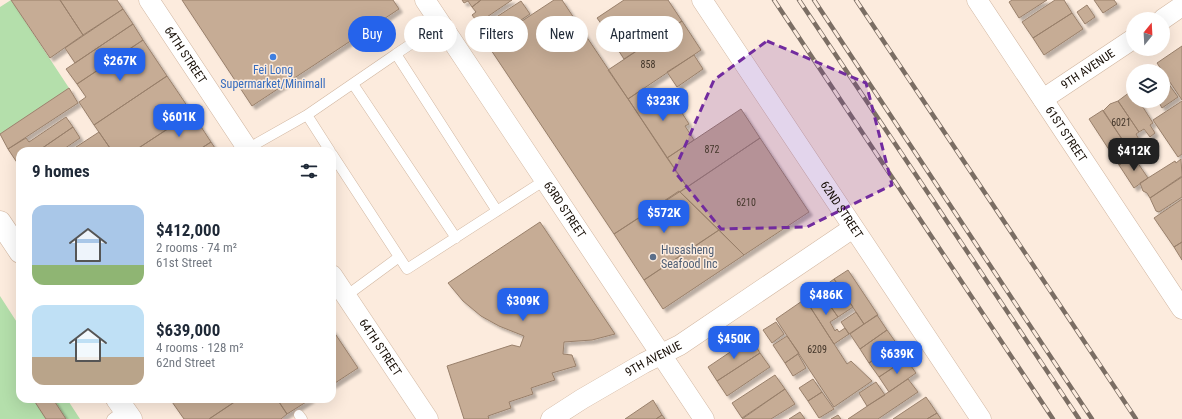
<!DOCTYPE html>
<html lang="en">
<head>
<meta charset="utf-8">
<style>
	body { margin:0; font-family:"Roboto Condensed",sans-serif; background:#f2f2f3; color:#1f2937; height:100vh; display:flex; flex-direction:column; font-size:15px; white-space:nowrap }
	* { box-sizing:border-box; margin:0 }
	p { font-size:13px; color:#747a83 }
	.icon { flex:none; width:22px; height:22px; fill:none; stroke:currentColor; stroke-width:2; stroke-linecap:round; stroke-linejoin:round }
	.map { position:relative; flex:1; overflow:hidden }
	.sheet { position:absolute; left:16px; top:147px; width:320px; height:256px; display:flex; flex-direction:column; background:#fff; border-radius:12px; box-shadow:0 4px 16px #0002 }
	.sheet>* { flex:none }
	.hud { position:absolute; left:348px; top:16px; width:380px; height:36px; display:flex; gap:8px }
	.needle { width:26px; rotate:18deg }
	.buttons { position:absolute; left:1126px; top:12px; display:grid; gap:8px }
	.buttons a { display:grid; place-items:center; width:44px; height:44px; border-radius:50%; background:#fff; box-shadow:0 4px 16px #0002; font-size:20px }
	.price { position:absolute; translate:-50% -34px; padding:0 9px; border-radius:8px; background:#2563eb; color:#fff; font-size:13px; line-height:26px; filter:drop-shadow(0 1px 2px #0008) }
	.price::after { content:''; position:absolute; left:50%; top:24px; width:12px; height:9px; margin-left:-6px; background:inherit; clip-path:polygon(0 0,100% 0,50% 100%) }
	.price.current { background:#222; color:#fff }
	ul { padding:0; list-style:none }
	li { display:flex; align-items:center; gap:12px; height:100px; padding:0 16px }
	li span { display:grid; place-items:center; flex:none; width:112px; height:80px; border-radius:12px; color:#555 }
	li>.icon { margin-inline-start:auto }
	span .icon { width:48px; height:48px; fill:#fffc; stroke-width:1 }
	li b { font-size:17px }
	h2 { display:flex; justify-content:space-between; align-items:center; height:48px; padding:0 16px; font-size:17px }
	.pill { padding:0 14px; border-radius:18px; background:#fff; box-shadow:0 4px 16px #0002; font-size:14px; line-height:36px }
	.pill.current { background:#2563eb; color:#fff }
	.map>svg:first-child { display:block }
	.green { fill:#b4dfab }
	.building { fill:#c6ac95; stroke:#99806b; filter:url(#shadow) }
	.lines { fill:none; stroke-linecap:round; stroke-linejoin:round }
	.service-casing { stroke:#d1b6a0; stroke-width:11 }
	.minor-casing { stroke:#d1b6a0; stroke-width:21 }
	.secondary-casing { stroke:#d1b6a0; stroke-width:23 }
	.service { stroke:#fff; stroke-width:10 }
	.minor { stroke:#fff; stroke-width:20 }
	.secondary { stroke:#fff; stroke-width:22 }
	.rail-casing { stroke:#7b6e64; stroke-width:4.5 }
	.rail { stroke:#fcebdd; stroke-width:3; stroke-dasharray:9; stroke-linecap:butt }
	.marked { fill:#722b9f; fill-opacity:0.2; stroke:#722b9f; stroke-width:3; stroke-dasharray:8 5; stroke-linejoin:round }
	.shop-dot { fill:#3f7fe0; stroke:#fcebdd; stroke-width:1.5 }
	.service-dot { fill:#5c6f8a; stroke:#fcebdd; stroke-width:1.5 }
	.labels { text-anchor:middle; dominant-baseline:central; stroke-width:3; stroke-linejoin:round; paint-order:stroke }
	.number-label { font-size:10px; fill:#43362a }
	.street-label { font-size:12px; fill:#170e06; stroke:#fcebdd }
	.shop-label { font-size:12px; fill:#366cbe; stroke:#fcebdd }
	.service-label { font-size:12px; fill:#4e5e75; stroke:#fcebdd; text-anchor:start }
</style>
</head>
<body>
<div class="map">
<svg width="1182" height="419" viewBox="0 0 1182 419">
	<defs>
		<filter id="shadow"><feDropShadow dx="3.5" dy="3.5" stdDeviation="1" flood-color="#0004"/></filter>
	</defs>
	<rect width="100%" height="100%" fill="#fcebdd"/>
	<path class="green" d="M11 0 69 88 0 134V7Z
		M0 296 20 327V399H67L80 419H0Z"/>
	<path class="building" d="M11 0H60L83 35 50 58Z
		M60 0H117L123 9 83 35Z
		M182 0H393L399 9 252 106Z
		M462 0H481L472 7 468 1 464 3Z
		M481 0H512L478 23 472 15 476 12 472 7Z
		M554 0H562L687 187 614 234 487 44Z
		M624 0H668L682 21 624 59 611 39 606 42 600 33 605 29 597 18Z
		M1012 0H1047L1019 18 1009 2Z
		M1055 0H1064L1072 13 1033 38 1022 22Z
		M1094 0H1114L1117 4 1103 13Z
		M521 1 530 14 493 39 490 34 487 36 481 27Z
		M1087 5 1095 17 1085 24 1077 12Z
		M123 9 133 24 75 63 65 48Z
		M1072 13 1083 29 1044 55 1033 38Z
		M682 21 701 50 628 99 608 70Z
		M133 24 143 40 77 84 66 69Z
		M143 40 167 76 94 125 79 102 86 97 77 84Z
		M1182 46V100L1157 63Z
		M694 55 703 69 677 87 667 72Z
		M1156 66 1160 71H1148Z
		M167 76 192 113 134 151H112L94 125Z
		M1163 76 1178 97 1162 108 1158 101H1163Z
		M69 88 78 103 8 149 0 134Z
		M644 88 655 104 670 94 689 124 685 126 694 140 667 158 628 99Z
		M1130 92H1133V101H1139L1153 123 1150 125 1155 133 1150 137 1144 129 1139 132 1118 101Z
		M1118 101 1139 132 1136 134 1141 143 1134 147 1129 139 1124 142 1103 111 1110 104Z
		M1182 101V154L1178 157 1153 120Z
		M741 109 760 138 687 187 667 158Z
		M1103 110 1133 156 1119 165 1089 119Z
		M192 113 211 142 197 151H134Z
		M66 117 73 127 38 151H20V163L18 164 8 149 26 138 29 142Z
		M73 127 80 138 61 151H38Z
		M99 132 112 151H70Z
		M760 138 809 212 744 255 680 192Z
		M211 142 217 151H197Z
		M1133 156 1148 178 1134 188 1119 165Z
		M1181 159 1182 176 1150 198 1147 193 1143 191 1140 183 1175 161 1176 163Z
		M1182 177V197L1159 212 1156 211 1150 198Z
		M679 191 719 230 644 280 614 234Z
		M1182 199V242L1174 247 1154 218Z
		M540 222 615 334 592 340 564 342 563 354 572 355 576 366 552 373 555 380 531 388 533 394 509 402 511 408 488 416 489 419H464L447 366 512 345 520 347 524 336 499 326 481 316 463 301 448 283Z
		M719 230 744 255 663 309 644 280Z
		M1182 242V260L1174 247Z
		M848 270 878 315 864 324 834 279Z
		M834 279 853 307 838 317 819 290Z
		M819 290 838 317 830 322 835 331 837 329 839 332 845 328 849 334 834 344 805 299Z
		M805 299 847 364 851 361 872 381 834 407 776 319Z
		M856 312 864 324 849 334 841 322Z
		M877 315 887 330 860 349 850 334Z
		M776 322 784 334 772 343 763 330Z
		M332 329 358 368 332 385Z
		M887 330 897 344 869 363 860 349Z
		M787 336 799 353 785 363 773 345Z
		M751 338 760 353 717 381 708 367Z
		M897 344 906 359 879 377 869 363Z
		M760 353 770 367 727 396 717 381Z
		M798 354 806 368 793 376 785 363Z
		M906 359 916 373 889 392 879 377Z
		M775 375 785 389 742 418 732 403Z
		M813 379 822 392 808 401 799 388Z
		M908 379 918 392 878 419H848Z
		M876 382 885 395 867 406 859 393Z
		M785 389 795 404 771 419H742Z
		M822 392 834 409 819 418 808 401Z
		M926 397 937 413 927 419H893Z
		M40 399H53L66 419H46L35 402Z
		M170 399H239L209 419H184Z
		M239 399H277L287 414 281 419H209Z
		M277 399H311L287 414Z
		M653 400 662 415 656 419H625Z
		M800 412 805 419H789Z
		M937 413 941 419H927Z
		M662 415 665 419H656Z
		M838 415 841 419H831Z"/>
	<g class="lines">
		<g class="service-casing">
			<path id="service" d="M396 54 441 24
				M353 84 456 238
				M247 149 307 115
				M330 151 307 115 396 54 497 211
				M332 154 407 269 545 180
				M346 296 399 257
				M299 415 302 419
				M112 419 124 410"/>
		</g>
		<g class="minor-casing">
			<g id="minor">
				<path id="s1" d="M149 0 249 151"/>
				<path id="s2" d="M425 0 704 419"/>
				<path id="s3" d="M702 0 981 419"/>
				<path id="s4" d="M977 0 1182 309"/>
				<path d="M1163 19 1182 6"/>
				<path id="s5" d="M1043 99 1133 39"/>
				<path id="s6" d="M332 275 428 419"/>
				<path id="s7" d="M551 419 582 399 644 363 680 345 853 228"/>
			</g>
		</g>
		<g class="secondary-casing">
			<path id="secondary" d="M0 222 20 252
				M117 399 131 419"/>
		</g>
		<use href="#service" class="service"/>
		<use href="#minor" class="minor"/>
		<use href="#secondary" class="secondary"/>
		<g class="rail-casing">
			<path id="rail" d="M774 0 1053 419
				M799 0 1079 419
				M814 0 1092 419
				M856 0 1136 419"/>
		</g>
		<use href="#rail" class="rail"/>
	</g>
	<path class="marked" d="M767 41 866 83 892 185 807 227 721 229 674 171 714 80Z"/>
	<circle class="shop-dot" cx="273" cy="57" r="4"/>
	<circle class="service-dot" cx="653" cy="257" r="4"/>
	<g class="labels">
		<g class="number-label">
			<text x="648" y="64">858</text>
			<text x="1121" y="122">6021</text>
			<text x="712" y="149">872</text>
			<text x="746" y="202">6210</text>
			<text x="817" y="349">6209</text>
		</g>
		<g class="street-label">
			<text stroke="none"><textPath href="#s1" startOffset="66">64TH STREET</textPath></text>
			<text stroke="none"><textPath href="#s5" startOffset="54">9TH AVENUE</textPath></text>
			<text stroke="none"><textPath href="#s4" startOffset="161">61ST STREET</textPath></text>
			<text stroke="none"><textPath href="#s2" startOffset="252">63RD STREET</textPath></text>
			<text stroke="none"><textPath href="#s3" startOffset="252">62ND STREET</textPath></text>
			<text stroke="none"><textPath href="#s6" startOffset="87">64TH STREET</textPath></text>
			<text stroke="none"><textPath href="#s7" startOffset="119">9TH AVENUE</textPath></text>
		</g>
		<g class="shop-label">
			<text x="273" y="70">Fei Long<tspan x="273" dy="14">Supermarket/Minimall</tspan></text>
		</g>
		<g class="service-label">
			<text x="661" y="250">Husasheng<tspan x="661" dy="14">Seafood Inc</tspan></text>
		</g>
	</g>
</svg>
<div class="buttons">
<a><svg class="needle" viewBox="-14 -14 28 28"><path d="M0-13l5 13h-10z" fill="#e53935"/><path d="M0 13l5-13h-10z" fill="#747a83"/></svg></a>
<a><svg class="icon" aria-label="layers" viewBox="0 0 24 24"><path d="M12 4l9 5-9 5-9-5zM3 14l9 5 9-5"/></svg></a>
</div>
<b class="price" style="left:120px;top:82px">$267K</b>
<b class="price" style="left:663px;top:122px">$323K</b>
<b class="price" style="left:179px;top:138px">$601K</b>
<b class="price current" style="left:1134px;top:172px">$412K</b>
<b class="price" style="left:664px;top:234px">$572K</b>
<b class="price" style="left:826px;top:316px">$486K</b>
<b class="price" style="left:523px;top:322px">$309K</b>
<b class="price" style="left:734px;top:360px">$450K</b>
<b class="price" style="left:897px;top:375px">$639K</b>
<div class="hud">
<a class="pill current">Buy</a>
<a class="pill">Rent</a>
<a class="pill">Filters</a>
<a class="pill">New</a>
<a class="pill">Apartment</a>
</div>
<section class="sheet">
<h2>9 homes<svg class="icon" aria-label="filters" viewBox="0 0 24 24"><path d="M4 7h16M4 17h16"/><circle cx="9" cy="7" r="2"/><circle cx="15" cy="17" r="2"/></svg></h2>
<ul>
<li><span style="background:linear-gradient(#a9c7e8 75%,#8fb573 0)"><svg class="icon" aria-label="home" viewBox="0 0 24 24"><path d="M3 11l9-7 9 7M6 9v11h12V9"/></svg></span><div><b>$412,000</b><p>2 rooms · 74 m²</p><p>61st Street</p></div></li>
<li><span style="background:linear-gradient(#bfe0f5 65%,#b9a48a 0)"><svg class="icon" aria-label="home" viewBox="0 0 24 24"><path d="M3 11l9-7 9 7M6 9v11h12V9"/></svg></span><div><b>$639,000</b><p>4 rooms · 128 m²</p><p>62nd Street</p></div></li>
</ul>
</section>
</div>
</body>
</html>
